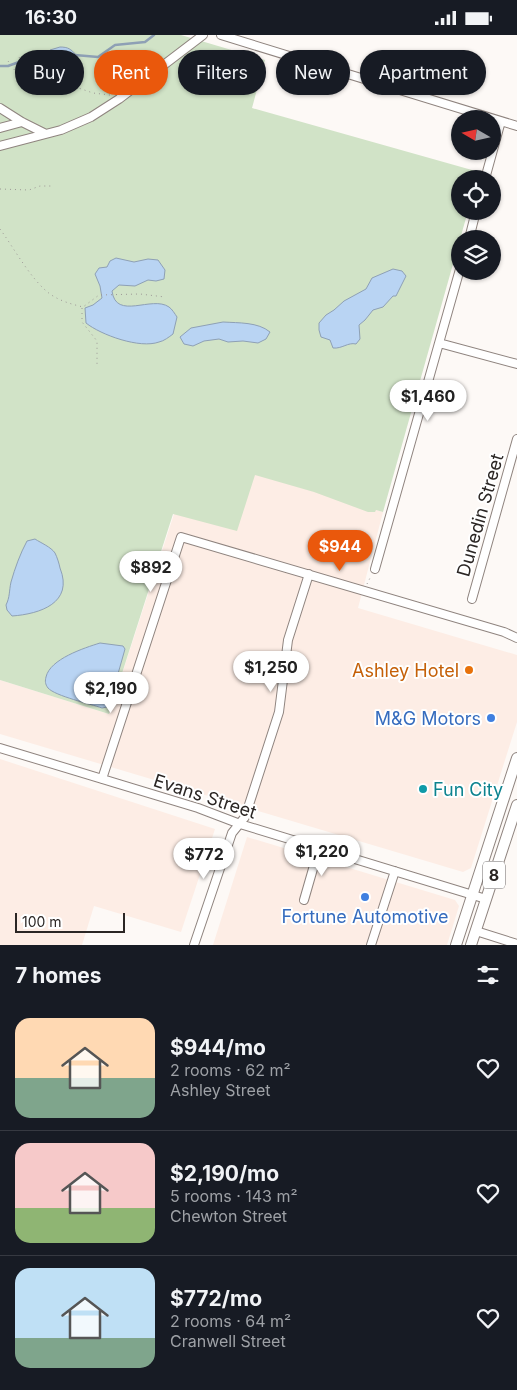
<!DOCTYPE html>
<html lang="en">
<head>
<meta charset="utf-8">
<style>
	body { margin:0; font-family:Inter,sans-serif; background:#20242c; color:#f1f3f6; height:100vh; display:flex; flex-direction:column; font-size:19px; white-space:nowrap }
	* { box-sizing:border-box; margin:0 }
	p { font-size:16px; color:#9ea1a6 }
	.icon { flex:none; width:28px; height:28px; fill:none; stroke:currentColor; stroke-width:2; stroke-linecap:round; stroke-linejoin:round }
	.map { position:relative; height:910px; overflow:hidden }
	.details { display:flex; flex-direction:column; background:#171b24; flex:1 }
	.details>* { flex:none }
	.banner { position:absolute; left:15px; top:15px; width:488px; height:45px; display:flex; gap:10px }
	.needle { width:32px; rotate:279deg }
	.buttons { position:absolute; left:451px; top:75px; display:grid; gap:10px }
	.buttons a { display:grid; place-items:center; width:50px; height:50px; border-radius:50%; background:#171b24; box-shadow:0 1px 4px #0004; font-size:25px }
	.scale { position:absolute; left:15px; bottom:12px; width:110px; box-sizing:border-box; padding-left:5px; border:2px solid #2b2624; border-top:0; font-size:14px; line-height:18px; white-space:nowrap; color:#2b2624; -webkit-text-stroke:4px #fff; paint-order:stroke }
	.price { position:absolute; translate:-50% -42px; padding:0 11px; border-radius:18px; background:#fff; color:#222; font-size:16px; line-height:32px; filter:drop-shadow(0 1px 2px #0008) }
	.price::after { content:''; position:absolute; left:50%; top:30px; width:15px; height:11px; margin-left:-8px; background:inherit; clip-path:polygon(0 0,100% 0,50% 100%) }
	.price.on { background:#ea580c; color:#fff }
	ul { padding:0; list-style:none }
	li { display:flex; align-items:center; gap:15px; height:125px; padding:0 15px }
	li+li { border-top:1px solid #363941 }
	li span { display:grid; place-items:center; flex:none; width:140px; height:100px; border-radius:15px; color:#555 }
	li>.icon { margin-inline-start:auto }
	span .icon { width:60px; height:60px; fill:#fffc; stroke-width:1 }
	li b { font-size:21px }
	h2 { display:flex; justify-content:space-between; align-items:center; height:60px; padding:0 15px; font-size:21px }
	.chip { padding:0 18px; border-radius:22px; background:#171b24; box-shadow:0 1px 4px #0004; font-size:18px; line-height:45px }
	.chip.on { background:#ea580c; color:#fff }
	.status { display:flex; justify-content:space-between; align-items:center; height:35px; padding:0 25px; background:#171b24; direction:ltr }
	.status svg { height:14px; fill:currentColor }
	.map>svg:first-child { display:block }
	.built { fill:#fdede5 }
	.green { fill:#d1e3c7 }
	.water { fill:#b9d4f3; stroke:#8ea0b5 }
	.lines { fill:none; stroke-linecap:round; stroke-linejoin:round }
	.stream { stroke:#8ea0b5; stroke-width:2.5 }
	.minor-casing { stroke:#8f847f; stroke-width:10 }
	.highway-casing { stroke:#8f847f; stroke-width:12 }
	.path { stroke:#9d9896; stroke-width:1; stroke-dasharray:1 4; stroke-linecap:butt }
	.minor { stroke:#fff; stroke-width:8 }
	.highway { stroke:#fff; stroke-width:10 }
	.food-dot { fill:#e8710a; stroke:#fff; stroke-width:2 }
	.shop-dot { fill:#3f7fe0; stroke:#fff; stroke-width:2 }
	.culture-dot { fill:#0f9aa8; stroke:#fff; stroke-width:2 }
	.labels { text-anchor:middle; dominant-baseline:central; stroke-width:4; stroke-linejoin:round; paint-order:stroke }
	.shield { fill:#fff; stroke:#6b6766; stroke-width:1 }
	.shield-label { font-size:16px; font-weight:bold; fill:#2b2624 }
	.street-label { font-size:18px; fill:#2b2624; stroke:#fff }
	.food-label { font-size:18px; fill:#c56008; stroke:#fff; text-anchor:end }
	.shop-label { font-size:18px; fill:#366cbe; stroke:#fff; text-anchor:end }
	.culture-label { font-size:18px; fill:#0d838f; stroke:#fff; text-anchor:start }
</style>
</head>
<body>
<div class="status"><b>16:30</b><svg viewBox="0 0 49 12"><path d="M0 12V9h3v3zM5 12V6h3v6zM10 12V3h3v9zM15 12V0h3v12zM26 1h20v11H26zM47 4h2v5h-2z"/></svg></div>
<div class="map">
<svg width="517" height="910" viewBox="0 0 517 910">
	<rect width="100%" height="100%" fill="#fdf9f6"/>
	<path class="built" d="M255 439 383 477 358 573 517 620V687L471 833 463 837 0 699V645L109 679 174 479Z
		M0 724 215 794 181 897 94 871 82 910H0Z
		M247 802 455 865 459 871 447 910H213Z"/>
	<path class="green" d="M0 0H181L265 25 252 73 479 137 477 144H460V176H468L383 477 376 475 375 477H368L314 457 255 440 237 496 173 479 109 679 0 645Z"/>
	<path class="water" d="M60 12C68 12 71 14 76 20L74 25 69 28 53 29 50 15Z
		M116 223 134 227 148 224 158 225 165 235 164 244 156 246 148 245 135 251 119 250 112 256C116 286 152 260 169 272 172 274 175 279 177 282L173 299C169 302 164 306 159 307 140 314 101 300 86 288L85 273 93 270 102 263 100 251 95 239 99 233 107 232 110 226Z
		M393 234 402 236 406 241 396 261H393L383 272 373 275 365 285 359 290 360 304 356 309C348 307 342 314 333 313L330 305 321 302 319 295V288L326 280 334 275 344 266 366 254 372 243Z
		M223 287C239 288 258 287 270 297L266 304 258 308 243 306 228 307 219 304 204 306 193 311 184 309 180 302 191 293Z
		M35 504C41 508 51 512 55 518 57 522 59 528 60 533 74 568 40 579 12 581L7 575 6 570C10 562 9 556 11 547 15 533 20 519 27 506Z
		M100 608 123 611 125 614 110 667 107 672 102 673C91 669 55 661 48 653 45 649 45 646 46 642 50 624 84 613 100 608Z"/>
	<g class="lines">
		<path class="stream" d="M75 20 98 22 115 10 145 7 154 0
			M0 31H8L30 23 54 22"/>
		<g class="minor-casing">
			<path id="minor" d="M221 0 517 91
				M0 73 22 87 44 98
				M0 93 22 87
				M0 111 61 95 91 82 119 64 203 0
				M485 144 501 86
				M469 204 476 176
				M439 308 517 329
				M375 534 460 234
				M472 564 517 404
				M0 713 198 773 240 789 486 864
				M102 744 181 502 504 597 517 603
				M304 865 319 813
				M476 896 517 909
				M194 910 232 798 245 782 279 677 288 605 309 539
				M371 910 395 836"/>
		</g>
		<g class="highway-casing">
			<path id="highway" d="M456 910 517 723
				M471 910 517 770"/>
		</g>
		<path class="path" d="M19 22 27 35 33 37
			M8 26 16 37 35 38 93 58 110 60
			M179 29 191 32
			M0 154 29 155 40 151H51
			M0 194C14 213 31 245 50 259 60 266 71 269 83 272L99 260 140 259 165 262
			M82 273V287L97 306V332
			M367 549 371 541"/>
		<use href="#minor" class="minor"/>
		<use href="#highway" class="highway"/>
	</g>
	<circle class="food-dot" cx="469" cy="635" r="5"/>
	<g class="shop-dot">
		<circle cx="491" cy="683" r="5"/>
		<circle cx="365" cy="862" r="5"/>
	</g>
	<circle class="culture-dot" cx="423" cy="754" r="5"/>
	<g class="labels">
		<rect class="shield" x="483" y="826.5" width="22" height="27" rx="4"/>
		<g class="shield-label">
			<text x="494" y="840">8</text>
		</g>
		<g class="street-label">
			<text transform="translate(480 480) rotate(-74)">Dunedin Street</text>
			<text transform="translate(205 761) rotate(18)">Evans Street</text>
		</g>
		<g class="food-label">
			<text x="459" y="635">Ashley Hotel</text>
		</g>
		<g class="shop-label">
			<text x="481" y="683">M&amp;G Motors</text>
			<text x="365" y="881" text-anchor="middle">Fortune Automotive</text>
		</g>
		<g class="culture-label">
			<text x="433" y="754">Fun City</text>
		</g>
	</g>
</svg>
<div class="buttons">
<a><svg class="needle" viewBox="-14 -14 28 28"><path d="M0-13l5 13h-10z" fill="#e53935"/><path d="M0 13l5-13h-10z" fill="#9ea1a6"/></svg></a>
<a><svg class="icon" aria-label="locate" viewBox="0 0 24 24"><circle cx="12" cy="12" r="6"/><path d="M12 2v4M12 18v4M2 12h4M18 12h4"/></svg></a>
<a><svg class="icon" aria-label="layers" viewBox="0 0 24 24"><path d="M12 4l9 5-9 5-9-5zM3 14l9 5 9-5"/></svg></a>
</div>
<div class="scale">100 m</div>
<b class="price" style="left:428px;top:387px">$1,460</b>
<b class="price on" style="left:340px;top:537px">$944</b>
<b class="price" style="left:151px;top:558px">$892</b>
<b class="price" style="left:271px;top:658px">$1,250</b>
<b class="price" style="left:111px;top:679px">$2,190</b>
<b class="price" style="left:322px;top:842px">$1,220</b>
<b class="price" style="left:204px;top:845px">$772</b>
<div class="banner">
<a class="chip">Buy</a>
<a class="chip on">Rent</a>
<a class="chip">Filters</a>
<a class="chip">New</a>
<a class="chip">Apartment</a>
</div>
</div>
<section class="details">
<h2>7 homes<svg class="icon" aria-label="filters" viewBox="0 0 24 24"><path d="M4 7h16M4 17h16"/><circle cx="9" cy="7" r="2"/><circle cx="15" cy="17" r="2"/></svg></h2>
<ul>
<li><span style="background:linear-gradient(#ffd9b3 60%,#7fa58c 0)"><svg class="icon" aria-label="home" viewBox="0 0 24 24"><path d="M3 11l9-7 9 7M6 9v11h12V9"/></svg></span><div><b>$944/mo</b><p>2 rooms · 62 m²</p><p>Ashley Street</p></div><svg class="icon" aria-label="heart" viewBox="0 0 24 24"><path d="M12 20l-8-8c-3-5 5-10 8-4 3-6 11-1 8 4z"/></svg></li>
<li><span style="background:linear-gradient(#f6c9c9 65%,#8fb573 0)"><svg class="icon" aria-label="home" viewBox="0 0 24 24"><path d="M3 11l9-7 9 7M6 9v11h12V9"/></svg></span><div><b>$2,190/mo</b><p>5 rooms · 143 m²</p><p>Chewton Street</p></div><svg class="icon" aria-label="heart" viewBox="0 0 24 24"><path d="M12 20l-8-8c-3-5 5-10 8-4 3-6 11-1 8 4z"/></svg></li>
<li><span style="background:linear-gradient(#bfe0f5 70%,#7fa58c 0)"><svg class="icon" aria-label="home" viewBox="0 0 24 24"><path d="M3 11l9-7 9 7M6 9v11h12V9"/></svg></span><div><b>$772/mo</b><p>2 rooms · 64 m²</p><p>Cranwell Street</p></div><svg class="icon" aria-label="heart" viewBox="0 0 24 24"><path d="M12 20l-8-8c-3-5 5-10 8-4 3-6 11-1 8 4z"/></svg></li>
</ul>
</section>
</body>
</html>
